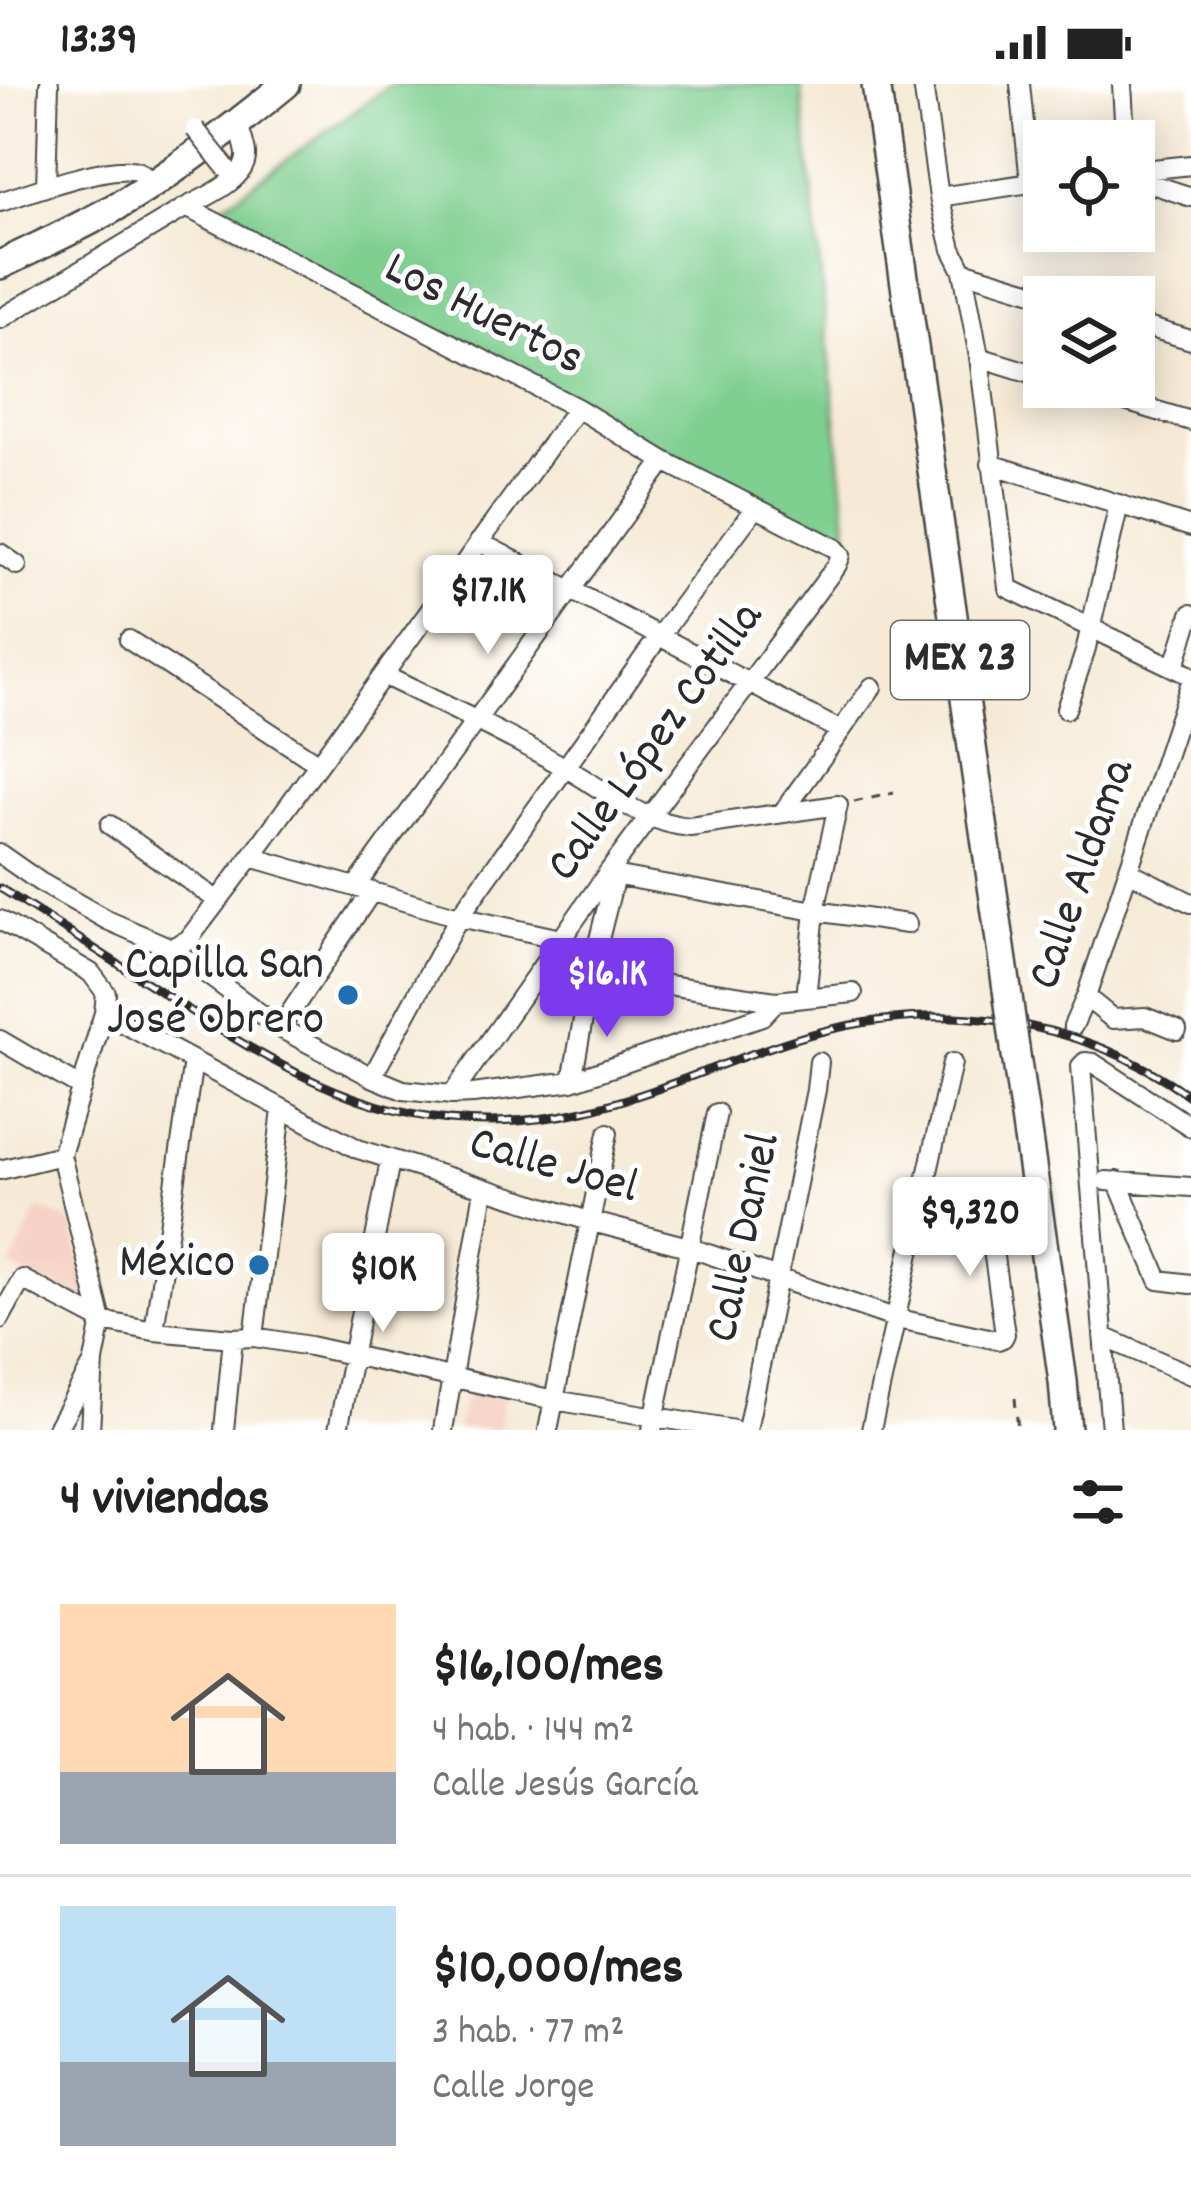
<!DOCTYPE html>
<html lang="es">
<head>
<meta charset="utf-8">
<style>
	body { margin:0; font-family:Dekko,sans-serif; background:#f2f2f2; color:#222; height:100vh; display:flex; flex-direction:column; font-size:45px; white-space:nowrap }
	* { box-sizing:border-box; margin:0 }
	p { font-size:39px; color:#767676 }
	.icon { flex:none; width:66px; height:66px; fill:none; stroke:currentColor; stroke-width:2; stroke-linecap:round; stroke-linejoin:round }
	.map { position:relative; height:1346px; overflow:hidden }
	.sheet { display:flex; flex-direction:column; background:#fff; flex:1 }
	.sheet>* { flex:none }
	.buttons { position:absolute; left:1023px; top:36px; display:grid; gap:24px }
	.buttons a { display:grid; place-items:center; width:132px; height:132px; border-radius:0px; background:#fff; box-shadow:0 6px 30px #0003; font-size:60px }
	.price { position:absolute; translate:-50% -102px; padding:0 27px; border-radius:12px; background:#fff; color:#222; font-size:39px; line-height:78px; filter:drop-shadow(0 3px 6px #0008) }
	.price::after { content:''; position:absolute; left:50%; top:72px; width:36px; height:27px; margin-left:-18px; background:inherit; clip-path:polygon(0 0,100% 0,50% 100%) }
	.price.current { background:#7c3aed; color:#fff }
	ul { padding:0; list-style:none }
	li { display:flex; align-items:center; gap:36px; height:300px; padding:0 60px }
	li+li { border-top:3px solid #e0e0e0 }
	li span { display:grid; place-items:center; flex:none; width:336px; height:240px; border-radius:0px; color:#555 }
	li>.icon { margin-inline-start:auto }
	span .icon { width:144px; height:144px; fill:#fffc; stroke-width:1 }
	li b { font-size:51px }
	h2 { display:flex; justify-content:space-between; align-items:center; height:144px; padding:0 60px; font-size:51px }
	.status { display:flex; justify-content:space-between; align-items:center; height:84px; padding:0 60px; background:#fff; direction:ltr }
	.status svg { height:33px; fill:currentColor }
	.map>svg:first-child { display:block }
	.built { fill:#f6d1c5 }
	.grass { fill:#7fcf90; stroke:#557d5e; stroke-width:3 }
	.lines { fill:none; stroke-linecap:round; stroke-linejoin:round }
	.minor-casing { stroke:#494845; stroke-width:22 }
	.highway-casing { stroke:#494845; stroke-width:32 }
	.path { stroke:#494845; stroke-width:3; stroke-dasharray:9 9; stroke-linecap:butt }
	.minor { stroke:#fff; stroke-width:18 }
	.highway { stroke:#fff; stroke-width:27 }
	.rail-casing { stroke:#2b2b2b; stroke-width:9 }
	.rail { stroke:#fff; stroke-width:4.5; stroke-dasharray:14; stroke-linecap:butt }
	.minor-bridge-casing { stroke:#494845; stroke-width:22; stroke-linecap:butt }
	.highway-bridge-casing { stroke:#494845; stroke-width:32; stroke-linecap:butt }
	.minor-bridge { stroke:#fff; stroke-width:18 }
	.highway-bridge { stroke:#fff; stroke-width:27 }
	.poi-dot { fill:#1f6fb2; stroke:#fff; stroke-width:4.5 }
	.labels { text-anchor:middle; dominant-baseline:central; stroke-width:10; stroke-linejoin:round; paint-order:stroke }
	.shield { fill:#fff; stroke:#6b6b6b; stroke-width:3 }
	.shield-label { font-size:45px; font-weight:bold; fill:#2b2b2b }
	.street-label { font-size:48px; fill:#2b2b2b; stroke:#fff }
	.poi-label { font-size:48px; fill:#2b2b2b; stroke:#fff; text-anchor:end }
</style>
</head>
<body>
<div class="status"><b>13:39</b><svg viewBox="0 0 49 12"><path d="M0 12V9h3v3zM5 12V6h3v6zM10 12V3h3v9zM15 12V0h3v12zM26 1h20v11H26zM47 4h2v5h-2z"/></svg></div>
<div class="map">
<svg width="1191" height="1346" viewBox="0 0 1191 1346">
	<rect width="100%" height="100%" fill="#fff"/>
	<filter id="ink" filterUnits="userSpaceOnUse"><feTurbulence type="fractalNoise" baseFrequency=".00833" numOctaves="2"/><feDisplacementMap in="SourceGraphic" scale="24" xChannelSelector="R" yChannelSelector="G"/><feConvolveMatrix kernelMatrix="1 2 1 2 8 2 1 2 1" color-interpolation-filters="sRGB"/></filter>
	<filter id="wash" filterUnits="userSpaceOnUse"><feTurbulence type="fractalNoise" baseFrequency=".004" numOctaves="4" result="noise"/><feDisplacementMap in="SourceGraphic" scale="48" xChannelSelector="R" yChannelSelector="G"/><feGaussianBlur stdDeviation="2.7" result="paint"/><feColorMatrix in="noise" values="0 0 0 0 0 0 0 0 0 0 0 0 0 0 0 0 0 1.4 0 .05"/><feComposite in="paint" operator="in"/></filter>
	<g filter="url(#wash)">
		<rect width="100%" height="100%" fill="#f6ead6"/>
		<path class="built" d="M38 1124 71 1138 92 1224 10 1183Z
			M466 1305 505 1313 498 1346H458Z"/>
		<path class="grass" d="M392 0H801L849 461 207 133Z"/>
	</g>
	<g filter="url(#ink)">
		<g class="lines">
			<g class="minor-casing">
				<path id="minor" d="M923 0 939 113 952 165 963 187 979 273 1008 504 1191 592
					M1020 0 1030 99
					M1122 0 1124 35
					M238 39C240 48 245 60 246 70 248 95 206 113 186 123L577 324 664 377 835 464 841 471 837 481 607 790 452 1011
					M1134 87 1191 81
					M1134 94 1191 113
					M46 103 49 0
					M939 113 1044 97
					M0 118C28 109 114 77 139 88 144 91 149 96 154 99
					M963 187 1049 213
					M0 235 186 123
					M1134 239 1191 256
					M979 273 1044 293
					M1078 303 1191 337
					M991 380 1191 443
					M479 458 841 647
					M0 469 17 481
					M129 556 317 679
					M1174 584 1191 530
					M383 591C445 621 506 650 566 684 606 707 643 739 690 743L838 721 815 827 806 914
					M1066 625 1085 568 1119 420
					M783 728 872 603
					M110 741 217 816
					M0 770 40 798 107 836 171 864 280 944 372 993 403 1006 452 1011 473 1010 572 997 762 932 776 917
					M251 773 459 833 561 855 593 879 634 896 776 917 853 909
					M1128 787 1191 819
					M607 790 815 827 907 840
					M356 802 664 377
					M0 836 91 889 106 909 104 929 61 1071 102 1237 94 1277 90 1346
					M171 864 188 856 251 773 577 324
					M1086 913 1113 935 1145 933 1177 946
					M104 929 358 1065 589 1137 688 1163 894 1234 998 1256 1003 1254 1005 1250 989 1138
					M1073 942 1086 913 1191 598
					M280 944 372 807
					M0 956 82 1004
					M372 993 459 833 660 551 755 424
					M572 997 593 879 615 792
					M0 1086 61 1071
					M1106 1097 1191 1103
					M1117 1097 1159 1196 1191 1200
					M0 1235 22 1195 102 1237 154 1247 233 1254 254 1253 310 1262 554 1316 734 1346
					M154 1247 193 977
					M254 1253 282 1026
					M1104 1253 1191 1291
					M56 1346 92 1282
					M224 1346 233 1254
					M338 1346 390 1077
					M443 1346 484 1106
					M548 1346 608 1049
					M652 1346 717 1029
					M747 1346 816 1006 819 978
					M871 1346 952 979
					M1111 1346 1081 982 1085 978 1093 979 1191 1043"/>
			</g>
			<g class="highway-casing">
				<path id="highway" d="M876 0 1007 905
					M0 181C42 160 86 141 126 117 183 82 235 42 286 0
					M1015 964 1063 1297 1067 1346"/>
			</g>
			<path class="path" d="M854 718 894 709
				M1015 1314 1018 1346"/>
			<use href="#minor" class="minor"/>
			<use href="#highway" class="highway"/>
			<g class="rail-casing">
				<path id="rail" d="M0 804C54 838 107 873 161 908 249 965 341 1025 449 1036 585 1049 670 995 792 956 927 913 1074 929 1191 1013"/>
			</g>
			<use href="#rail" class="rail"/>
			<g class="minor-bridge-casing">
				<path id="minor-bridge" d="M195 45 227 85"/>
			</g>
			<g class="highway-bridge-casing">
				<path id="highway-bridge" d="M1007 905 1015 964"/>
			</g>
			<use href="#minor-bridge" class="minor-bridge"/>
			<use href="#highway-bridge" class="highway-bridge"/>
		</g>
	</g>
	<g class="poi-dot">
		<circle cx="348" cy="911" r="12"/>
		<circle cx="259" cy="1181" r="12"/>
	</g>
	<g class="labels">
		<rect class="shield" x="891" y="537" width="138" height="78" rx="9"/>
		<g class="shield-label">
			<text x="960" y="576">MEX 23</text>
		</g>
		<g class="street-label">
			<text transform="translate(483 232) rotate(27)">Los Huertos</text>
			<text transform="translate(657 659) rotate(-54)">Calle López Cotilla</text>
			<text transform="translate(1084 791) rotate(-71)">Calle Aldama</text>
			<text transform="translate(553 1084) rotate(16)">Calle Joel</text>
			<text transform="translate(746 1154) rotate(-78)">Calle Daniel</text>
		</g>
		<g class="poi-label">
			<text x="324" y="883">Capilla San<tspan x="324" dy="55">José Obrero</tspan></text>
			<text x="235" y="1181">México</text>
		</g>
	</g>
</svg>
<div class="buttons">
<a><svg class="icon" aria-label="locate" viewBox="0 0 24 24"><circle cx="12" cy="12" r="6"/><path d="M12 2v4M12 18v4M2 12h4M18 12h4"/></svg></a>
<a><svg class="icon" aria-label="layers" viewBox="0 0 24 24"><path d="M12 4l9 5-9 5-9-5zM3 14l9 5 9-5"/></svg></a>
</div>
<b class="price" style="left:488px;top:573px">$17.1K</b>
<b class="price current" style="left:607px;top:956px">$16.1K</b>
<b class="price" style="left:970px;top:1195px">$9,320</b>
<b class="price" style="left:383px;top:1251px">$10K</b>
</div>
<section class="sheet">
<h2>4 viviendas<svg class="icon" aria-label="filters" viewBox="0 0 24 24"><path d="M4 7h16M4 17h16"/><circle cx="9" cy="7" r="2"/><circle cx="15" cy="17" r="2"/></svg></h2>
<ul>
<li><span style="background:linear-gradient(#ffd9b3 70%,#9aa5b1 0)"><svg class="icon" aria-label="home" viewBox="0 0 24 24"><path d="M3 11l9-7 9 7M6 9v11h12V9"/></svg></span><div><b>$16,100/mes</b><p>4 hab. · 144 m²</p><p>Calle Jesús García</p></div></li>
<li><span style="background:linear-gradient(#bfe0f5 65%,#9aa5b1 0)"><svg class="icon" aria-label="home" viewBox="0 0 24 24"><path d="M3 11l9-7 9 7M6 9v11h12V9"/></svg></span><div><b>$10,000/mes</b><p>3 hab. · 77 m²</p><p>Calle Jorge</p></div></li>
</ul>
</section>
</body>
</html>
